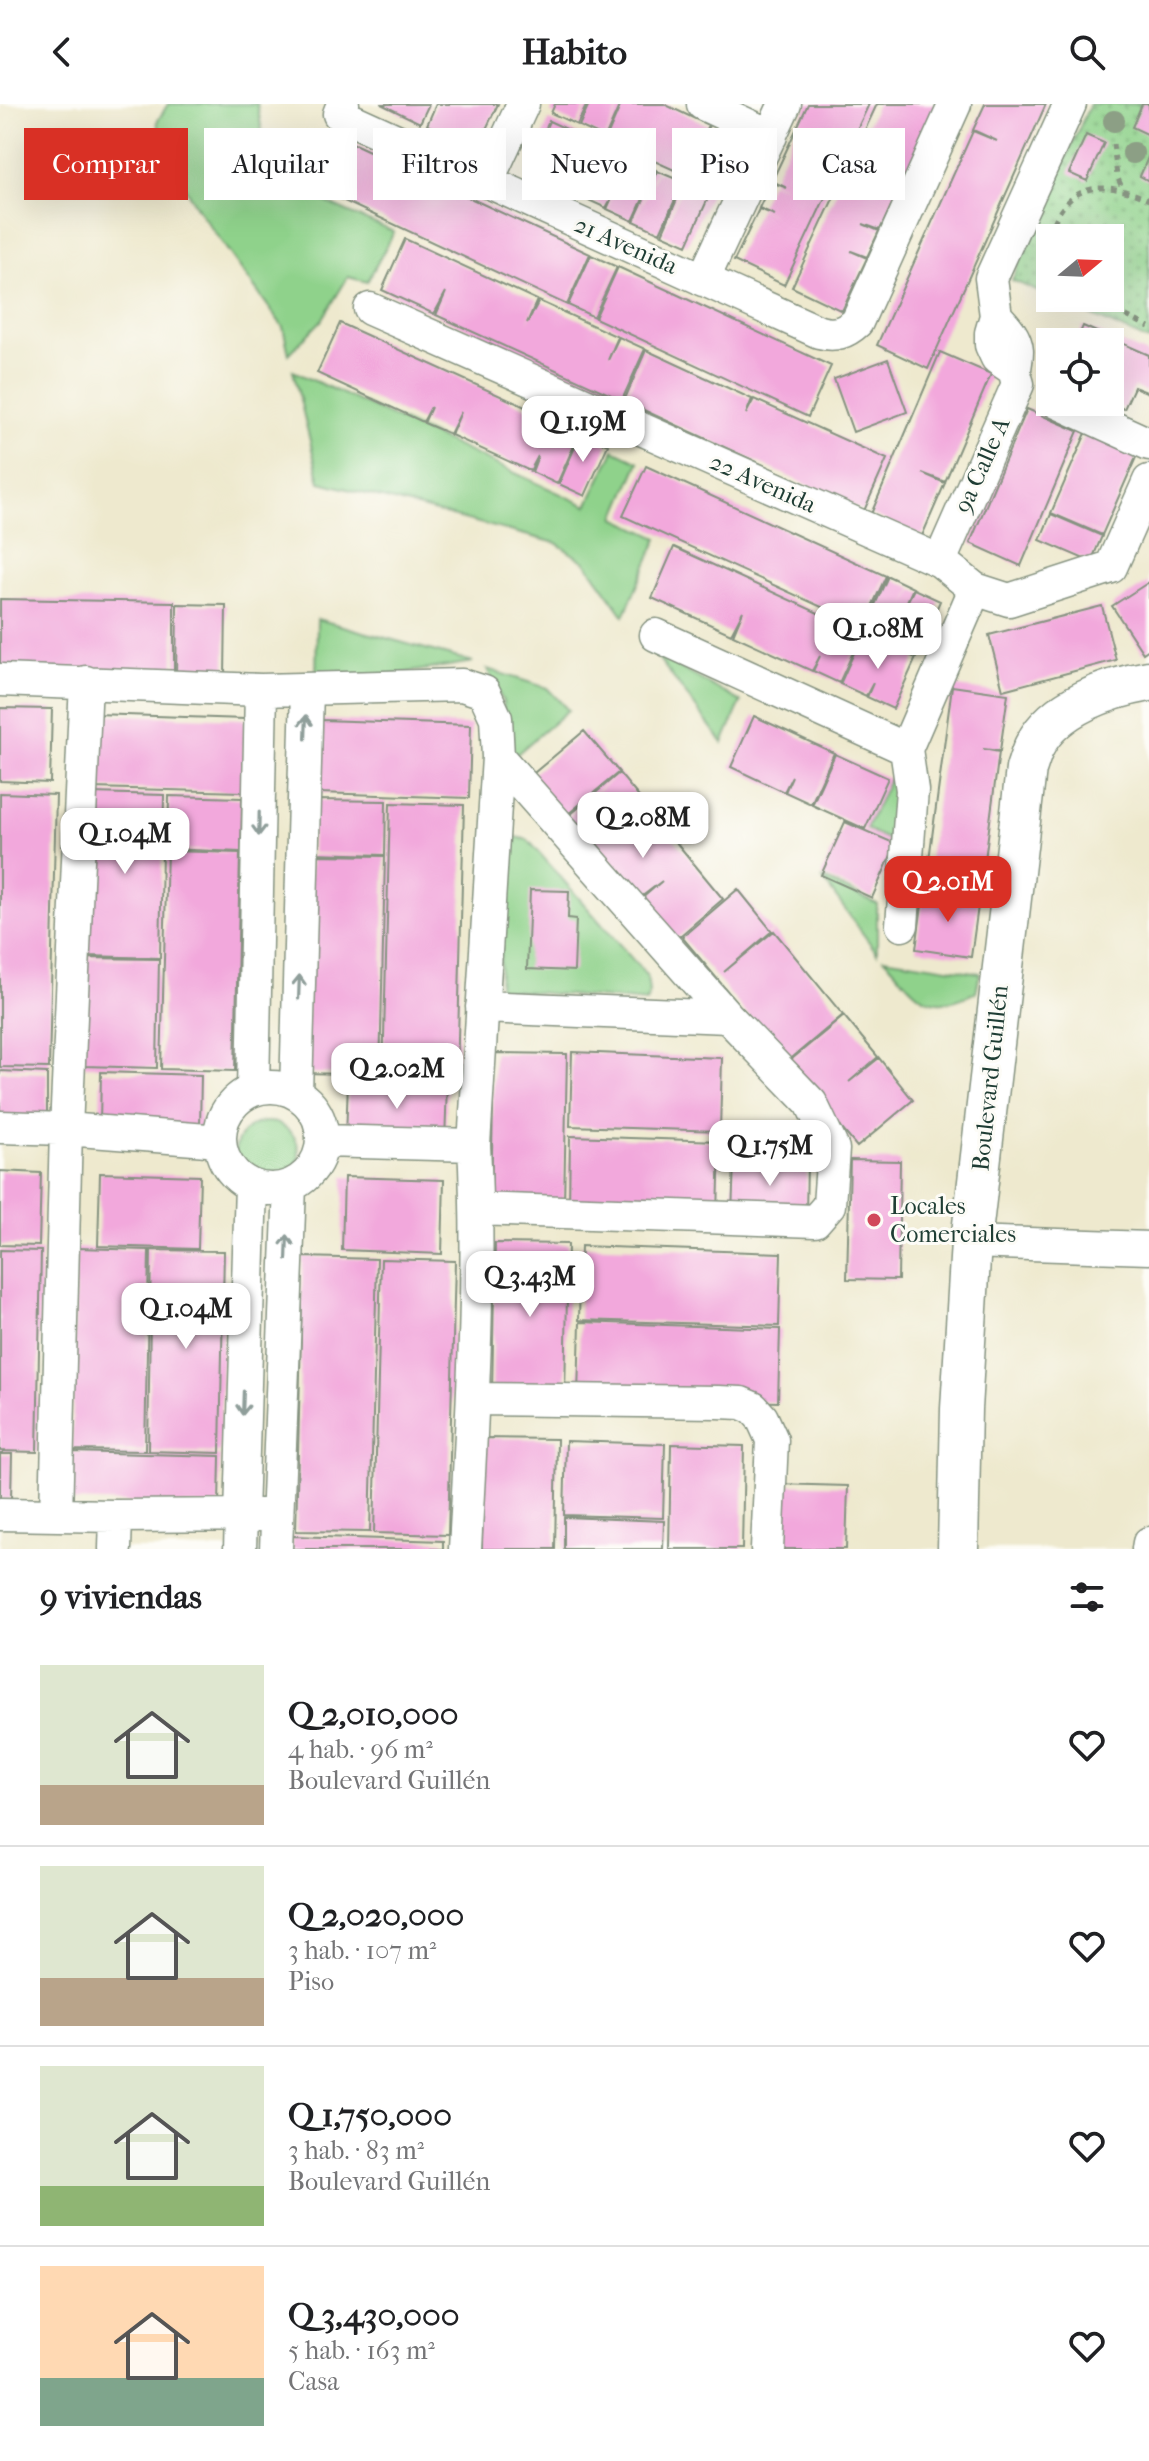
<!DOCTYPE html>
<html lang="es">
<head>
<meta charset="utf-8">
<style>
	body { margin:0; font-family:"IM FELL French Canon",serif; background:#f2f2f2; color:#202124; height:100vh; display:flex; flex-direction:column; font-size:30px; white-space:nowrap }
	* { box-sizing:border-box; margin:0 }
	p { font-size:26px; color:#757577 }
	.icon { flex:none; width:44px; height:44px; fill:none; stroke:currentColor; stroke-width:2; stroke-linecap:round; stroke-linejoin:round }
	.map { position:relative; height:1445px; overflow:hidden }
	.drawer { display:flex; flex-direction:column; background:#fff; flex:1 }
	.drawer>* { flex:none }
	.guide { position:absolute; left:24px; top:24px; width:1102px; height:72px; display:flex; gap:16px }
	.needle { width:52px; rotate:71deg }
	.buttons { position:absolute; left:1036px; top:120px; display:grid; gap:16px }
	.buttons a { display:grid; place-items:center; width:88px; height:88px; border-radius:0px; background:#fff; box-shadow:0 8px 32px #0002; font-size:40px }
	.price { position:absolute; translate:-50% -68px; padding:0 18px; border-radius:16px; background:#fff; color:#222; font-size:26px; line-height:52px; filter:drop-shadow(0 2px 4px #0008) }
	.price::after { content:''; position:absolute; left:50%; top:48px; width:24px; height:18px; margin-left:-12px; background:inherit; clip-path:polygon(0 0,100% 0,50% 100%) }
	.price.on { background:#d93025; color:#fff }
	ul { padding:0; list-style:none }
	li { display:flex; align-items:center; gap:24px; height:200px; padding:0 40px }
	li+li { border-top:2px solid #e0e0e0 }
	li span { display:grid; place-items:center; flex:none; width:224px; height:160px; border-radius:0px; color:#555 }
	li>.icon { margin-inline-start:auto }
	span .icon { width:96px; height:96px; fill:#fffc; stroke-width:1 }
	li b { font-size:34px }
	h2 { display:flex; justify-content:space-between; align-items:center; height:96px; padding:0 40px; font-size:34px }
	.pill { padding:0 28px; border-radius:0px; background:#fff; box-shadow:0 8px 32px #0002; font-size:28px; line-height:72px }
	.pill.on { background:#d93025; color:#fff }
	header { display:flex; justify-content:space-between; align-items:center; height:104px; padding:0 40px; background:#fff; font-size:36px; font-weight:800 }
	.map>svg:first-child { display:block }
	.grass { fill:#8fd28b; stroke:#578860; stroke-width:2 }
	.park { fill:url(#park-dots); stroke:#578860; stroke-width:2 }
	.building { fill:#f2a8dc }
	.lines { fill:none; stroke-linecap:round; stroke-linejoin:round }
	.minor-casing { stroke:#869381; stroke-width:35 }
	.major-casing { stroke:#869381; stroke-width:43 }
	.path { stroke:#869381; stroke-width:5; stroke-dasharray:6 6; stroke-linecap:butt }
	.minor { stroke:#fff; stroke-width:32 }
	.major { stroke:#fff; stroke-width:40 }
	.tree { fill:#8c9f85 }
	.oneway { stroke:#8f9e9a }
	.poi-dot { fill:#d1495b; stroke:#fdfcf7; stroke-width:3 }
	.labels { text-anchor:middle; dominant-baseline:central; stroke-width:6; stroke-linejoin:round; paint-order:stroke }
	.street-label { font-size:24px; fill:#1f3d34; stroke:#fdfcf7 }
	.poi-label { font-size:24px; fill:#1f3d34; stroke:#fdfcf7; text-anchor:start }
</style>
</head>
<body>
<header><svg class="icon" aria-label="back" viewBox="0 0 24 24"><path d="M15 5l-7 7 7 7"/></svg>Habito<svg class="icon" aria-label="search" viewBox="0 0 24 24"><circle cx="10" cy="10" r="6"/><path d="M15 15l6 6"/></svg></header>
<div class="map">
<svg width="1149" height="1445" viewBox="0 0 1149 1445">
	<defs>
		<pattern id="park-dots" width="8" height="8" patternUnits="userSpaceOnUse" patternTransform="scale(2)"><rect width="8" height="8" fill="#8fd28b"/><path d="M2 2h.1M6 6h.1" fill="none" stroke="#74ac72" stroke-width="1.8" stroke-linecap="round"/></pattern>
	</defs>
	<rect width="100%" height="100%" fill="#fdfcf7"/>
	<filter id="ink" filterUnits="userSpaceOnUse"><feTurbulence type="fractalNoise" baseFrequency=".0125" numOctaves="2"/><feDisplacementMap in="SourceGraphic" scale="16" xChannelSelector="R" yChannelSelector="G"/><feConvolveMatrix kernelMatrix="1 2 1 2 8 2 1 2 1" color-interpolation-filters="sRGB"/></filter>
	<filter id="wash" filterUnits="userSpaceOnUse"><feTurbulence type="fractalNoise" baseFrequency=".006" numOctaves="4" result="noise"/><feDisplacementMap in="SourceGraphic" scale="32" xChannelSelector="R" yChannelSelector="G"/><feGaussianBlur stdDeviation="1.8" result="paint"/><feColorMatrix in="noise" values="0 0 0 0 0 0 0 0 0 0 0 0 0 0 0 0 0 1.4 0 .05"/><feComposite in="paint" operator="in"/></filter>
	<g filter="url(#wash)">
		<rect width="100%" height="100%" fill="#eee9ce"/>
		<path class="grass" d="M168 0H257C260 13 261 31 267 43 290 91 349 108 394 128L367 178 348 173 322 216 289 250 283 223 202 111 165 52 157 18Z
			M293 267 587 402 614 346 639 358 615 414 658 434 624 512 586 459 556 439 320 378Z
			M317 515 473 558 316 583Z
			M655 550 741 598 723 639Z
			M487 565 547 584 568 606 510 656 503 598Z
			M889 675 898 692 895 739 866 725Z
			M516 733 528 736 647 872 649 888 647 898 499 885 505 737Z
			M822 774 877 800V849Z
			M884 854 980 869 976 888C925 913 917 889 884 854Z
			M235 1050a32 32 0 1 1 64 0a32 32 0 1 1-64 0Z"/>
		<path class="park" d="M1090 0H1149V237L1052 194H1110V134H1050V193L1012 176Z"/>
		<g id="blocks">
			<path class="building" d="M381 0H429L420 19Z
				M436 0H498L477 44 427 21Z
				M555 0H587L577 21 551 9Z
				M589 0H620L605 34 579 22Z
				M621 0H664L708 21 685 71 606 35Z
				M808 0H869L784 181 734 157 759 105 775 111 759 104 771 78 787 84 772 77Z
				M877 0H939L905 73 880 63 904 74 880 126 863 120 879 127 867 153 851 147 867 154 842 207 792 183Z
				M985 0H1046L928 265 877 241 973 27 997 37 973 26Z
				M1142 0H1149V31L1132 23Z
				M549 17 656 66 633 117 607 105 614 89 606 104 527 68Z
				M709 21 735 33 712 84 686 72Z
				M1086 31 1104 39 1087 77 1069 69Z
				M350 38 590 150 567 201 327 89Z
				M1149 51V77L1140 72Z
				M657 67 683 78 660 129 634 117Z
				M684 79 710 90 687 141 662 130Z
				M405 135 537 196 527 219 539 197 618 233 608 256 619 233 645 245 622 296 436 211 446 188 434 210 382 186Z
				M591 151 617 163 594 213 568 201Z
				M618 163 831 262 808 313 595 214Z
				M340 219 580 328 557 380 532 368 538 352 530 367 451 331 461 308 450 330 424 319 431 303 423 318 317 269Z
				M1083 222 1149 251V289L1134 283 1124 305 1110 299V238H1076Z
				M646 246 752 295 746 310 754 295 887 355 864 407 624 297Z
				M940 248 991 270 945 378 922 369 945 379 922 432 871 410Z
				M888 255 907 308 853 328 834 275Z
				M1027 305 1078 327 1021 462 970 439Z
				M581 329 608 341 585 392 559 380Z
				M1086 329 1137 351 1102 431 1051 409Z
				M646 362 886 472 863 522 623 412Z
				M1051 410 1102 432 1091 458 1040 436Z
				M674 443 862 529 839 579 813 567 820 552 812 567 733 531 743 507 731 530 652 494Z
				M888 472 913 484 905 502 914 485 940 497 918 548 865 523Z
				M1149 478V545L1143 549 1112 502Z
				M0 495 174 498V572L0 568Z
				M177 500 226 501 225 574 176 573Z
				M1102 502 1116 556 1003 586 989 531Z
				M863 529 916 554 893 605 867 593 873 579 866 592 840 580Z
				M952 582 1008 590 1000 647 983 645 999 648 980 794 925 786Z
				M0 604 52 605 50 679 0 677Z
				M95 610 245 615 243 688 93 684Z
				M754 612 834 649 811 700 785 688 792 672 784 688 731 663Z
				M321 616 471 621 469 694 319 689Z
				M584 627 619 668 562 715 528 674Z
				M835 650 888 674 865 725 812 701Z
				M619 669 723 795 667 843 633 802 662 777 632 800 563 717Z
				M0 689 56 691 49 964 0 963Z
				M91 689 164 691 163 744H137L162 746 160 854 86 852Z
				M169 692 242 694 241 748 168 745Z
				M313 696 386 697 385 751 312 749Z
				M390 699 464 701 457 974 383 972Z
				M845 718 896 740 872 794 821 771Z
				M167 747 240 749 235 967 161 965Z
				M311 751 385 752 380 971 306 969Z
				M738 785 772 827 724 868 774 827 843 911 787 958 682 833Z
				M530 786 569 787 568 814 576 815 574 867 527 865Z
				M924 787 979 795 971 853 916 845Z
				M86 854 159 855 157 964 84 962Z
				M844 912 878 953 849 978 879 954 913 996 857 1043 787 959Z
				M572 948 722 954 720 1027 570 1022Z
				M494 949 567 950 564 1101 491 1100Z
				M0 967 47 969V1015L0 1014Z
				M101 968 201 971 200 1024 100 1021Z
				M348 976 447 979 445 1038 346 1034Z
				M570 1032 720 1037 718 1111 569 1106Z
				M850 1056 900 1057 898 1176 847 1175Z
				M734 1057 807 1058 806 1112 732 1110Z
				M0 1067 41 1069 39 1142 0 1141Z
				M100 1069 200 1072 198 1145 98 1142Z
				M344 1073 444 1076 442 1150 342 1146Z
				M495 1139 568 1140 565 1291 492 1289Z
				M581 1142 781 1149 779 1222 579 1216Z
				M76 1144 149 1146 145 1347 72 1346Z
				M0 1146 41 1147 37 1348 0 1347Z
				M151 1146 224 1147 220 1349 148 1347Z
				M303 1153 377 1155 370 1428 296 1427Z
				M381 1155 455 1157 448 1431 374 1429Z
				M580 1218 780 1225 778 1298 578 1292Z
				M484 1334 557 1335 555 1445H482Z
				M566 1337 665 1340 663 1414 564 1411Z
				M671 1340 744 1342 742 1445H669Z
				M70 1348 220 1352 219 1402 69 1397Z
				M0 1350H12L11 1395H0Z
				M775 1380 848 1382 846 1445H773Z
				M564 1413 664 1417 663 1445H564Z
				M293 1432 443 1437V1445H292Z"/>
		</g>
	</g>
	<g filter="url(#ink)">
		<use href="#blocks" fill-opacity="0" stroke="#869381" stroke-width="2"/>
		<g class="lines">
			<g class="minor-casing">
				<path id="minor" d="M343 0 339 10 819 228C835 232 845 229 857 218L955 0
					M703 0 771 32
					M487 78 523 0
					M703 176 785 0
					M370 205 940 457 975 485 1009 496 1111 463 1149 377
					M1013 265 997 254 991 241V229L996 212 991 174 1070 0
					M1057 298 1149 340
					M940 457 1018 280C1012 262 1017 263 1017 247 1016 233 1006 222 996 212
					M656 531 906 645
					M0 576 261 586 462 581 484 588 496 614 498 653 474 1041C481 1175 472 1311 465 1445
					M902 821 912 686 906 645 975 485
					M482 903 728 913
					M220 1034a51 51 0 1 1 102 0a51 51 0 1 1-102 0Z
					M253 986 261 586
					M296 989 307 586
					M0 1023 66 1025 220 1037
					M322 1037 474 1041
					M477 1105 815 1117 829 1101 833 1045 811 999 728 913 498 653
					M971 1138 1149 1144
					M473 1295 718 1298 741 1299 753 1304 762 1314 772 1336 767 1445
					M0 1410 116 1412 261 1411
					M56 1411 66 1025 86 578
					M115 1445 116 1412
					M240 1445 251 1081
					M276 1445 290 1082
					M1148 1445 1149 1439"/>
			</g>
			<g class="major-casing">
				<path id="major" d="M958 1445 961 1305 971 1138 1026 665C1029 657 1031 648 1035 641 1055 602 1109 584 1149 577"/>
			</g>
			<path class="path" d="M1113 40 1117 72 1123 86
				M1050 166C1042 133 1059 86 1099 84 1116 83 1134 89 1149 96
				M1081 194 1110 204 1149 223"/>
			<use href="#minor" class="minor"/>
			<use href="#major" class="major"/>
		</g>
		<g class="tree">
			<circle cx="1114" cy="17" r="11"/>
			<circle cx="1133" cy="49" r="11"/>
		</g>
		<defs><path id="oneway-shaft" d="M-6 0H5M1.5-3L5.5 0L1.5 3" fill="none" stroke-width="1.6" stroke-linecap="round" stroke-linejoin="round" transform="scale(2)"/></defs>
		<g class="oneway">
			<use href="#oneway-shaft" transform="translate(306 623) rotate(-88)"/>
			<use href="#oneway-shaft" transform="translate(259 720) rotate(91)"/>
			<use href="#oneway-shaft" transform="translate(299 883) rotate(-88)"/>
			<use href="#oneway-shaft" transform="translate(287 1143) rotate(-88)"/>
			<use href="#oneway-shaft" transform="translate(243 1299) rotate(92)"/>
		</g>
	</g>
	<circle class="poi-dot" cx="874" cy="1116" r="8"/>
	<g class="labels">
		<g class="street-label">
			<text transform="translate(626 141) rotate(24)">21 Avenida</text>
			<text transform="translate(982 361) rotate(-66)">9a Calle A</text>
			<text transform="translate(763 379) rotate(24)">22 Avenida</text>
			<text transform="translate(990 974) rotate(-84)">Boulevard Guillén</text>
		</g>
		<g class="poi-label">
			<text x="890" y="1102">Locales<tspan x="890" dy="28">Comerciales</tspan></text>
		</g>
	</g>
</svg>
<div class="buttons">
<a><svg class="needle" viewBox="-14 -14 28 28"><path d="M0-13l5 13h-10z" fill="#e53935"/><path d="M0 13l5-13h-10z" fill="#757577"/></svg></a>
<a><svg class="icon" aria-label="locate" viewBox="0 0 24 24"><circle cx="12" cy="12" r="6"/><path d="M12 2v4M12 18v4M2 12h4M18 12h4"/></svg></a>
</div>
<b class="price" style="left:583px;top:360px">Q 1.19M</b>
<b class="price" style="left:878px;top:567px">Q 1.08M</b>
<b class="price" style="left:643px;top:756px">Q 2.08M</b>
<b class="price" style="left:125px;top:772px">Q 1.04M</b>
<b class="price on" style="left:948px;top:820px">Q 2.01M</b>
<b class="price" style="left:397px;top:1007px">Q 2.02M</b>
<b class="price" style="left:770px;top:1084px">Q 1.75M</b>
<b class="price" style="left:530px;top:1215px">Q 3.43M</b>
<b class="price" style="left:186px;top:1247px">Q 1.04M</b>
<div class="guide">
<a class="pill on">Comprar</a>
<a class="pill">Alquilar</a>
<a class="pill">Filtros</a>
<a class="pill">Nuevo</a>
<a class="pill">Piso</a>
<a class="pill">Casa</a>
</div>
</div>
<section class="drawer">
<h2>9 viviendas<svg class="icon" aria-label="filters" viewBox="0 0 24 24"><path d="M4 7h16M4 17h16"/><circle cx="9" cy="7" r="2"/><circle cx="15" cy="17" r="2"/></svg></h2>
<ul>
<li><span style="background:linear-gradient(#dfe7d0 75%,#b9a48a 0)"><svg class="icon" aria-label="home" viewBox="0 0 24 24"><path d="M3 11l9-7 9 7M6 9v11h12V9"/></svg></span><div><b>Q 2,010,000</b><p>4 hab. · 96 m²</p><p>Boulevard Guillén</p></div><svg class="icon" aria-label="heart" viewBox="0 0 24 24"><path d="M12 20l-8-8c-3-5 5-10 8-4 3-6 11-1 8 4z"/></svg></li>
<li><span style="background:linear-gradient(#dfe7d0 70%,#b9a48a 0)"><svg class="icon" aria-label="home" viewBox="0 0 24 24"><path d="M3 11l9-7 9 7M6 9v11h12V9"/></svg></span><div><b>Q 2,020,000</b><p>3 hab. · 107 m²</p><p>Piso</p></div><svg class="icon" aria-label="heart" viewBox="0 0 24 24"><path d="M12 20l-8-8c-3-5 5-10 8-4 3-6 11-1 8 4z"/></svg></li>
<li><span style="background:linear-gradient(#dfe7d0 75%,#8fb573 0)"><svg class="icon" aria-label="home" viewBox="0 0 24 24"><path d="M3 11l9-7 9 7M6 9v11h12V9"/></svg></span><div><b>Q 1,750,000</b><p>3 hab. · 83 m²</p><p>Boulevard Guillén</p></div><svg class="icon" aria-label="heart" viewBox="0 0 24 24"><path d="M12 20l-8-8c-3-5 5-10 8-4 3-6 11-1 8 4z"/></svg></li>
<li><span style="background:linear-gradient(#ffd9b3 70%,#7fa58c 0)"><svg class="icon" aria-label="home" viewBox="0 0 24 24"><path d="M3 11l9-7 9 7M6 9v11h12V9"/></svg></span><div><b>Q 3,430,000</b><p>5 hab. · 163 m²</p><p>Casa</p></div><svg class="icon" aria-label="heart" viewBox="0 0 24 24"><path d="M12 20l-8-8c-3-5 5-10 8-4 3-6 11-1 8 4z"/></svg></li>
</ul>
</section>
</body>
</html>
